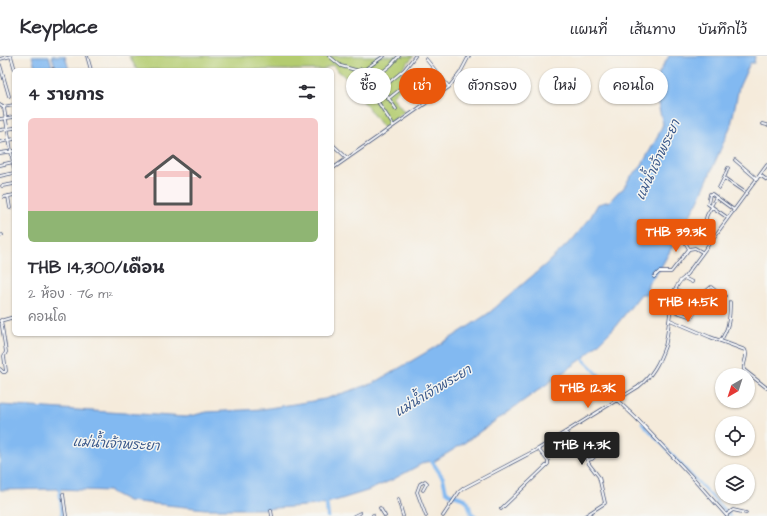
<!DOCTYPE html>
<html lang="th">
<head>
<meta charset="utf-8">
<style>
	body { margin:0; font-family:"Architects Daughter","Playpen Sans Thai",sans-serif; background:#f7f7f7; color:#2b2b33; height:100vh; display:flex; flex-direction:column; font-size:15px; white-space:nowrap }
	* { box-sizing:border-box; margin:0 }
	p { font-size:13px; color:#7c7c81 }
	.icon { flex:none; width:22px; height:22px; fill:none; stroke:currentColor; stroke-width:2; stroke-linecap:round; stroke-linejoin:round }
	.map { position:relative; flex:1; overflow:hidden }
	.details { position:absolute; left:12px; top:12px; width:322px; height:268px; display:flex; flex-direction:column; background:#fff; border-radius:6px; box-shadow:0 1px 3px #0004 }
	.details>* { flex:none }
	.guide { position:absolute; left:346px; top:12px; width:361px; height:36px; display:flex; gap:8px }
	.needle { width:26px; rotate:219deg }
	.fabs { position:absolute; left:715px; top:312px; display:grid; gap:8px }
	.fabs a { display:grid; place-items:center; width:40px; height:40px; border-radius:50%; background:#fff; box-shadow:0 1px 3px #0004; font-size:20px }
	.price { position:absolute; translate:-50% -34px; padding:0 9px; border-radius:4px; background:#ea580c; color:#fff; font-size:13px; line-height:26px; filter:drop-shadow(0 1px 2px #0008) }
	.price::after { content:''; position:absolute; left:50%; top:24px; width:12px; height:9px; margin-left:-6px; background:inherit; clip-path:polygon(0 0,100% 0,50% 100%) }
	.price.current { background:#222; color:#fff }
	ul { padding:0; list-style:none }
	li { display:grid; align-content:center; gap:8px; height:212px; padding:0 16px }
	li span { display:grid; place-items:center; height:124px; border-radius:6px; color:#555 }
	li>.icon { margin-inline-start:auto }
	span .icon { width:72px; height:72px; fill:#fffc; stroke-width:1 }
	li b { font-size:17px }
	h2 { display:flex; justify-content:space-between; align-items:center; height:48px; padding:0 16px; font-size:17px }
	.chip { padding:0 14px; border-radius:18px; background:#fff; box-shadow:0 1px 3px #0004; font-size:14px; line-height:36px }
	.chip.current { background:#ea580c; color:#fff }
	header { display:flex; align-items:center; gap:24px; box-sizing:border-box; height:56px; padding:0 20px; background:#fff; border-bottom:1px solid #e1e1e2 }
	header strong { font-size:19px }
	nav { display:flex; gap:22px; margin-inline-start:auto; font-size:14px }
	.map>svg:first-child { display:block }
	.green { fill:#b4cc70; stroke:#687e67 }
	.water { fill:#82b9f1; stroke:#4e74a8 }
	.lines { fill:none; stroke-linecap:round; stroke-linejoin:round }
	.canal { stroke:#82b9f1; stroke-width:2.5 }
	.river { stroke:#82b9f1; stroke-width:4 }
	.minor-casing { stroke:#3c4b71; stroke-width:3.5 }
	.minor { stroke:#fff; stroke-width:2 }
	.labels { text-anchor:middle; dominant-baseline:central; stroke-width:3; stroke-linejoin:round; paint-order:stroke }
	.water-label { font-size:13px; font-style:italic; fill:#3a588a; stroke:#f6f6f2 }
</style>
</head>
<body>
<header>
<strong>Keyplace</strong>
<nav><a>แผนที่</a><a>เส้นทาง</a><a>บันทึกไว้</a></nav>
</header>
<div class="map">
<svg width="767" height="460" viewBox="0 0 767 460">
	<rect width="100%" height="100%" fill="#f6f6f2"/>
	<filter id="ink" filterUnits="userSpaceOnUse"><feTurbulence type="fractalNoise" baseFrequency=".025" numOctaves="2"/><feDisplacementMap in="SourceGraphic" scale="8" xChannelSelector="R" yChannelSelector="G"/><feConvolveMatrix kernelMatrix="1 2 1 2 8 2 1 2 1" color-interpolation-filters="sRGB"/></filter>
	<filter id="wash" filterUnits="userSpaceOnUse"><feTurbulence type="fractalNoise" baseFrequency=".012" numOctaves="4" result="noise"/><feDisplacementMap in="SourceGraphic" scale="16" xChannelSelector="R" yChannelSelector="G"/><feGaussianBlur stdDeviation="0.9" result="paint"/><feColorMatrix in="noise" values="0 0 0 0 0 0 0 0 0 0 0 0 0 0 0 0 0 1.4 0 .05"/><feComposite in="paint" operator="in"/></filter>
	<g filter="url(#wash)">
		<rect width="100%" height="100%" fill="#f5ebdb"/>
		<path class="green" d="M129 0H414L400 15 409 23 392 40 404 56 383 72 345 21 332 9 323 14H137Z"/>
		<path class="water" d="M32 0H49L52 10 41 13V14H36Z
			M52 0H65L69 14H56Z
			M669 0H755L754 7H750L739 31 731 69 699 143 660 213 648 228 647 238H641L614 272 585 301 464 387 435 405 425 406 392 424 367 435 338 444 319 449 262 453H205L128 445 109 435 57 433 0 434V349L186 361 207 356 263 353 325 343 374 327 454 280 489 257 545 209 574 182 590 162 598 148 610 145 618 136 623 133 630 121 640 112 657 82 663 68 657 44V28L659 17Z"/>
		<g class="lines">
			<path class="canal" d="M581 301 602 322 618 342
				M642 367 730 460
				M59 431 62 460"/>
			<path class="river" d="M429 401 443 422 446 435 450 438 465 443 468 447 471 457 475 460
				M326 443 328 460"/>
		</g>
	</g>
	<g filter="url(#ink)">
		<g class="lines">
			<g class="minor-casing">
				<path id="minor" d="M11 0 15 14
					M87 0 91 14
					M329 0 341 10 359 15
					M0 3 11 0
					M426 3 449 31
					M0 9 9 40
					M53 13V14
					M359 16a3 3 0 1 1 6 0a3 3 0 1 1-6 0Z
					M364 14 384 0
					M362 19 365 26 393 69
					M381 33 404 14 415 0
					M388 43 407 28
					M0 49 4 52 14 113
					M3 51 14 49
					M396 53 375 22 391 9 399 0
					M0 63 14 61
					M763 68 767 69
					M0 74 14 72
					M0 86 14 83
					M332 88 347 102
					M0 97 14 95
					M735 104 757 123
					M0 109 13 106
					M332 113 449 31 460 17 469 0
					M760 119 767 124
					M0 120 14 117
					M724 122 728 112
					M2 130 14 128
					M719 132 724 122 746 137
					M8 140 10 152
					M4 141 14 139
					M711 150 716 141
					M712 151C702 164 705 167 714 179
					M728 162 708 148 710 138H712L734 154
					M0 180 2 179
					M688 180 685 186 689 193
					M654 221 659 216H671L689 193 695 192 702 196
					M684 222 692 226
					M675 233 697 243 711 231 721 239 725 240
					M671 254 692 261 696 254
					M670 264 710 281 745 294C749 300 742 307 744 314L767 332
					M0 265 14 261
					M720 285C729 274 730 260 730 246
					M0 313 3 316H5L6 315 4 300 6 296 1 264
					M617 344 637 363 694 423 727 460
					M565 376 576 388
					M549 386C554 393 559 399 568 396L570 390 578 389 581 392 589 408 599 421 605 447 585 460
					M588 404 592 403 605 390
					M423 434 427 427 425 425 420 428 417 436 426 460
					M63 438 66 460
					M398 443 403 460
					M380 452 385 460
					M501 453 548 408V405L538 393
					M271 454 272 460
					M373 459V460
					M726 459 733 454 746 457
					M354 460 360 457
					M443 460 459 436 464 432 538 393 638 331C652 320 659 307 665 290 670 273 669 230 684 222L767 109"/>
			</g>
			<use href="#minor" class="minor"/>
		</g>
	</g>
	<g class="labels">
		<g class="water-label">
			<text transform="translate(658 104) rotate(-65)">แม่น้ำเจ้าพระยา</text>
			<text transform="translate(433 335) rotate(-31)">แม่น้ำเจ้าพระยา</text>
			<text transform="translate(116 388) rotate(3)">แม่น้ำเจ้าพระยา</text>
		</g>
	</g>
</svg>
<div class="fabs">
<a><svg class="needle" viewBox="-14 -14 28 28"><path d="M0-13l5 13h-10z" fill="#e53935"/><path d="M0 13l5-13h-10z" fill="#7c7c81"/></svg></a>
<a><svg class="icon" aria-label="locate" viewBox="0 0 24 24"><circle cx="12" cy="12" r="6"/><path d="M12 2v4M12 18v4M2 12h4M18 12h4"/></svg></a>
<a><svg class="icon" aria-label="layers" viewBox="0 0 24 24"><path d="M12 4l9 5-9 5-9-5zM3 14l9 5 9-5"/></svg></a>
</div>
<b class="price" style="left:676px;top:197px">THB 39.3K</b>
<b class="price" style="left:688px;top:267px">THB 14.5K</b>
<b class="price" style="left:588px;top:353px">THB 12.3K</b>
<b class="price current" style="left:582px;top:410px">THB 14.3K</b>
<div class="guide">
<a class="chip">ซื้อ</a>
<a class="chip current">เช่า</a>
<a class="chip">ตัวกรอง</a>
<a class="chip">ใหม่</a>
<a class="chip">คอนโด</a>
</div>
<section class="details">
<h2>4 รายการ<svg class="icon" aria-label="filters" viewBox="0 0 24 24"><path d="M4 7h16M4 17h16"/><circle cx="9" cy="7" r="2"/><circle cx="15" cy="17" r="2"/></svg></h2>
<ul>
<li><span style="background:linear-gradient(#f6c9c9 75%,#8fb573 0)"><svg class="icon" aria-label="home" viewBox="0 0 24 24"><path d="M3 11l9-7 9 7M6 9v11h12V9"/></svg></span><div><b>THB 14,300/เดือน</b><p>2 ห้อง · 76 m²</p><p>คอนโด</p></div></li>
</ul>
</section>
</div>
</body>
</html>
